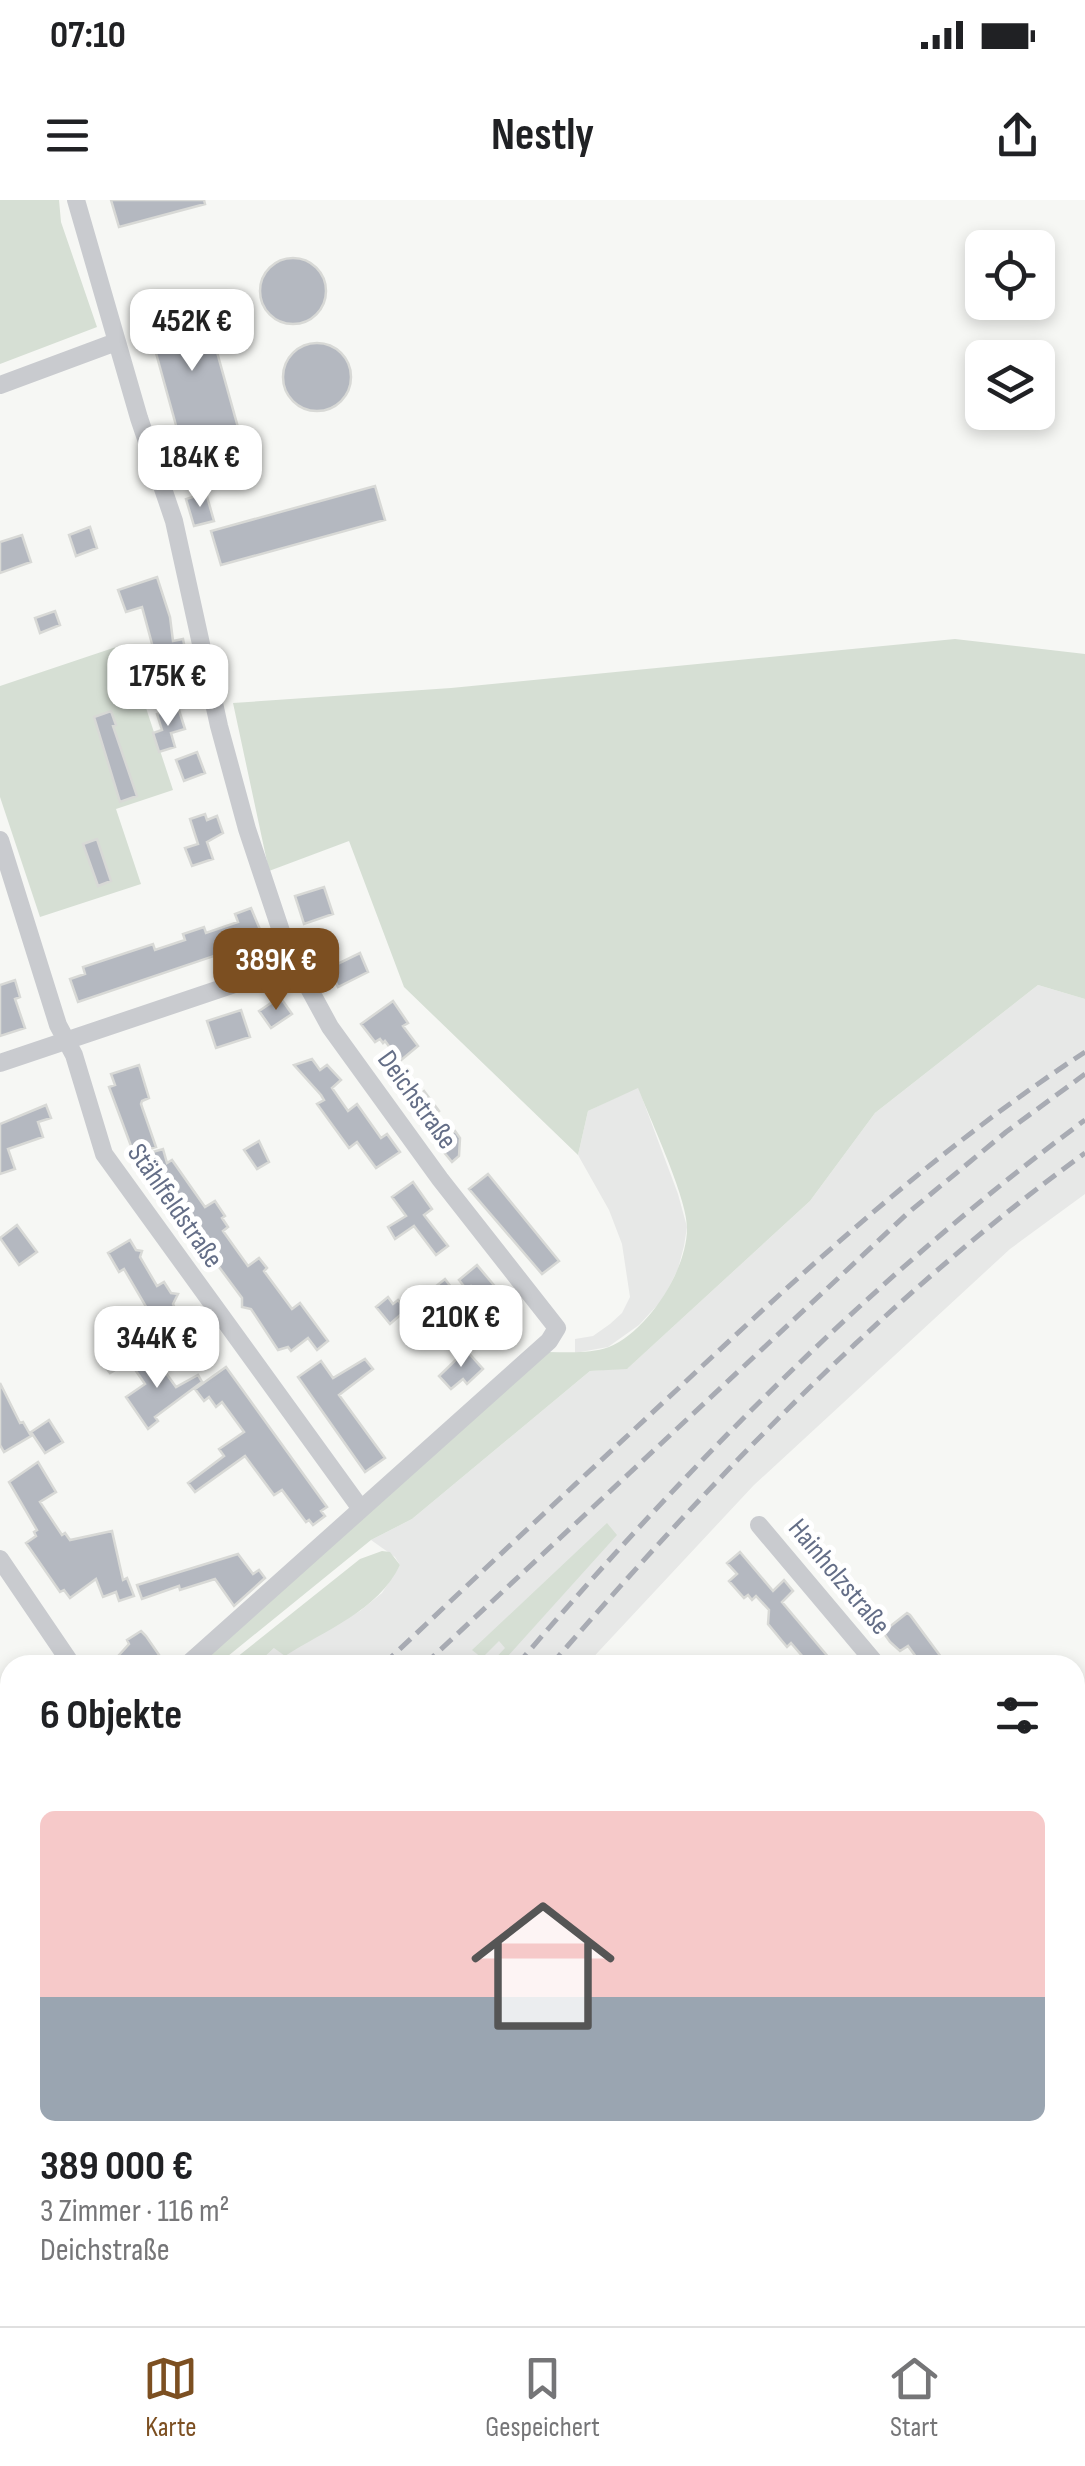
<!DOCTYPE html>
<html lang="de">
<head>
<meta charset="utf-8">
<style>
	body { margin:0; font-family:"Sofia Sans Condensed",sans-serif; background:#f6f6f6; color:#202124; height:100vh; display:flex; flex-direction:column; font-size:38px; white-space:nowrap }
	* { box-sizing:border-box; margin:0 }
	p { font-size:32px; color:#757577 }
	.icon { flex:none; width:55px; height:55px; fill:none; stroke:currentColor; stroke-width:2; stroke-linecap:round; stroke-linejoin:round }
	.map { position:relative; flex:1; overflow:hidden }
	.drawer { position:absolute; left:0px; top:1455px; width:1085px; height:672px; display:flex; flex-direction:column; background:#fff; border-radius:30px 30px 0 0; box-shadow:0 5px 15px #0003 }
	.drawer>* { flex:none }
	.tools { position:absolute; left:965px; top:30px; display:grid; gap:20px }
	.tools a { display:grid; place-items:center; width:90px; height:90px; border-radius:15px; background:#fff; box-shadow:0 5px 15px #0003; font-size:50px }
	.price { position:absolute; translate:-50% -85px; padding:0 22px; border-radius:20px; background:#fff; color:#222; font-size:32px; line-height:65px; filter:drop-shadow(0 2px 5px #0008) }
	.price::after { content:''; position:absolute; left:50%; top:60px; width:30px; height:22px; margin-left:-15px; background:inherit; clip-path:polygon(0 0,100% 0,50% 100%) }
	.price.current { background:#7c4f21; color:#fff }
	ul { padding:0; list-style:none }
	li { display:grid; align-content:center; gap:20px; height:530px; padding:0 40px }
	li span { display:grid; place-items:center; height:310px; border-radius:15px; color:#555 }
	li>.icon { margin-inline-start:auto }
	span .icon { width:180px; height:180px; fill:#fffc; stroke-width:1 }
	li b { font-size:42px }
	h2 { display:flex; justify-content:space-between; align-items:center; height:120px; padding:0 40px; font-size:42px }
	.status { display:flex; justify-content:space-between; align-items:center; height:70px; padding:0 50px; background:#fff; direction:ltr }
	.status svg { height:28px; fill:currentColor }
	header { display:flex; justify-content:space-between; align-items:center; height:130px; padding:0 40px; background:#fff; font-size:45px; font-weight:700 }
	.dock { display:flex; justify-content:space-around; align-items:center; height:140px; border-top:2px solid #e0e0e0; background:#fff; font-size:28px; color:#757577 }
	.dock a { display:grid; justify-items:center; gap:5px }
	.dock .current { color:#7c4f21 }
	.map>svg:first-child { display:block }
	.built { fill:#e7e8e7 }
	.green { fill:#d6dfd4 }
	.building { fill:#b4b8c0; stroke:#d8d9d6; stroke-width:2.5 }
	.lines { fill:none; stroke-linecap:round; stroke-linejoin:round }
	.minor { stroke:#c9cbcf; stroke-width:18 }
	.rail { stroke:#a8abb3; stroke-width:5; stroke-dasharray:15 8; stroke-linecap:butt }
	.labels { text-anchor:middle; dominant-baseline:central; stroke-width:10; stroke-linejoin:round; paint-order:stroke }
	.street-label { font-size:28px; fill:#646e87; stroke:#fff }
</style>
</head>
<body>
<div class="status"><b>07:10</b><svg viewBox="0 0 49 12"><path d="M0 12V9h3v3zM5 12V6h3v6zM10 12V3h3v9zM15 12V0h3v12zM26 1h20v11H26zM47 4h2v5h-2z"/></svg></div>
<header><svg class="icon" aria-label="menu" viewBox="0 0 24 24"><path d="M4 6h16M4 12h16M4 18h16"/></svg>Nestly<svg class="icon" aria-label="share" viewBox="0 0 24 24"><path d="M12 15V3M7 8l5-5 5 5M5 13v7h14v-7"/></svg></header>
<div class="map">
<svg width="1085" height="2126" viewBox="0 0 1085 2126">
	<rect width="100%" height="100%" fill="#f6f7f4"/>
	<path class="built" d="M1038 785 1085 799V994L1010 1049 754 1285 586 1465H256L274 1448 326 1430 360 1411 382 1393 400 1365 395 1357 371 1340 412 1319 590 1171 628 1168 810 1001 875 913Z
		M638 887 678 994 687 1027 684 1046 678 1069 663 1099 639 1125 608 1147 575 1153V1139L593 1136 610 1124 622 1113 630 1097 622 1044 609 1010 578 955 588 911Z
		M68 2118H143L138 2126H62Z"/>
	<path class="green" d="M0 0H59L61 22 97 127 0 164Z
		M955 439 1085 454V799L1038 785 875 913 810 1001 627 1169 590 1171 412 1319 371 1340 217 1465H197L548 1152C568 1152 590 1154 609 1147 648 1131 688 1069 687 1027 687 998 650 919 638 888L588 911 578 955 404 787 349 641 269 671 233 503 451 488Z
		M125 444 173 590 116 609 141 684 40 717 0 597V486Z
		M607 1323 617 1335 500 1465H489L505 1448 499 1441 482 1458 472 1450Z
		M382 1351 390 1352 400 1365C378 1411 325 1430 285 1456L274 1448 256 1465H227L360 1359Z
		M10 1820V2118H44L39 2126H0V1824Z"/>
	<path class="building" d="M111 0H204L205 4 119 27Z
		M260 91a33 33 0 1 1 66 0a33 33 0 1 1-66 0Z
		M203 102 239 231 182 247 146 117Z
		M283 177a34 34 0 1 1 68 0a34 34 0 1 1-68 0Z
		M375 286 385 320 221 365 211 331Z
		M206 293 214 321 194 326 186 299Z
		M90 327 97 348 76 356 69 335Z
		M22 335 31 362 0 373V342Z
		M157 377 170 417 173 441 183 439 194 494 186 496 175 462 158 466 142 407 126 412 118 390Z
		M55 411 60 425 40 433 35 418Z
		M178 507 185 529 171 533 175 547 159 552 153 533 162 530 157 514Z
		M111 511 116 525 113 526 137 596 120 602 94 517Z
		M197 552 205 573 184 581 176 560Z
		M205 614 207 620 217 616 223 633 207 642 213 659 192 666 185 648 198 644 190 619Z
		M97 639 111 681 98 686 83 644Z
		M324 687 333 714 304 724 295 696Z
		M251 708 264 739 78 802 70 779 85 774 83 767 153 744 155 750 185 740 183 734 204 727 206 733 238 722 235 714Z
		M360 753 368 772 338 787 329 768Z
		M15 780 20 797 15 799 25 828 0 836V785Z
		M280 797 292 814 271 828 259 811Z
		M393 801 408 823 403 826 418 846 400 861 385 841 383 843 380 839 375 842 361 824Z
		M241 810 250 837 216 848 207 821Z
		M312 859 320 870 327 865 341 880 332 888 348 911 357 904 381 938 387 934 400 952 376 968 357 942 349 948 317 904 324 900 321 895 294 865Z
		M139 865 149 898 142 901 141 904 156 947 134 954 109 887 115 885 111 874Z
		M424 891 439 911 424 923 409 903Z
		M46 905 51 918 38 922 43 937 8 949 15 969 0 974V924Z
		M455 931 460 938 459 956 452 962 438 945Z
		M259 941 269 962 257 969 244 950Z
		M163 949 167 963 172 960 205 1007 215 1001 225 1016 222 1018 228 1027 223 1031 248 1066 259 1058 267 1068 264 1071 292 1109 300 1103 328 1141 317 1150 308 1138 291 1151 288 1147 278 1150 251 1109 242 1107V1098L150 974 155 970 149 953Z
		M488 974 559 1061 542 1074 469 989Z
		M413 982 432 1009 424 1015 448 1046 436 1055 414 1026 395 1039 388 1027 406 1016 392 997Z
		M17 1025 37 1052 19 1065 0 1038Z
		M130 1040 136 1050 142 1051 140 1057 157 1086 164 1082 171 1093 178 1094 173 1104 175 1108 162 1116 160 1112 152 1117 124 1069 119 1072 108 1053Z
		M477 1065 498 1090 484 1102 471 1086 467 1090 459 1080Z
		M445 1079 454 1091 429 1110 420 1099Z
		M388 1097 393 1104 398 1100 406 1110 390 1124 376 1107Z
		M122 1145 130 1161 110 1173 98 1157Z
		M466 1150 483 1169 467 1184 463 1179 451 1189 439 1176Z
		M153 1155 176 1187 198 1175 202 1182 155 1217 158 1221 148 1229 126 1197 145 1184 134 1168Z
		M365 1159 373 1169 339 1195 385 1258 365 1272 298 1177 321 1161 333 1178Z
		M226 1167 327 1307 321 1311 325 1316 313 1325 309 1320 306 1322 282 1290 274 1295 245 1256 195 1292 188 1283 224 1256 219 1249 244 1232 222 1202 216 1207 209 1197 204 1201 195 1189Z
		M0 1183 20 1223 23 1222 31 1236 4 1252 0 1245Z
		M49 1220 63 1242 45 1253 31 1232Z
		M38 1262 56 1292 40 1302 62 1335 65 1333 70 1340 112 1331 123 1380 127 1378 134 1396 119 1401 116 1392 103 1397 96 1379 70 1398 64 1390 60 1392 26 1343 36 1336 34 1332 37 1330 9 1282Z
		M740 1352 773 1391 784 1380 793 1391 782 1402 835 1465H810L791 1443 787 1447 768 1424 769 1410 756 1396 752 1400 748 1395 744 1398 729 1381 737 1374 727 1363Z
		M238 1354 253 1374 259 1370 265 1378 234 1406 215 1379 180 1390 179 1386 142 1399 137 1385Z
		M907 1413 910 1415 947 1465H922L908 1446 900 1451 890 1442 883 1432Z
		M141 1431 146 1436 166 1465H126L119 1455 129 1444 127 1440Z"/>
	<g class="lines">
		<path class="minor" d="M76 0 139 218 174 321 219 526 247 629 286 746 330 827 440 979 557 1128 549 1141 187 1465
			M0 185 116 142
			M0 640 58 825 74 855 104 954 361 1309
			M0 863 294 764
			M759 1325 877 1465
			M0 1359 72 1465
			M0 1543 10 1540
			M1075 1705 1085 1704
			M269 2118 332 2126
			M527 2118 530 2126
			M909 2126 913 2118"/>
		<path class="rail" d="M383 1465C482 1371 582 1278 682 1185 810 1065 938 948 1085 852
			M424 1465 909 1012 1006 932 1085 874
			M517 1465C689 1264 873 1077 1085 920
			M551 1465C713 1278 884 1099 1085 953
			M0 1740 10 1735
			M0 1765 10 1760
			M82 2126 87 2118
			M111 2126 116 2118"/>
	</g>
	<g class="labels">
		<g class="street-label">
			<text transform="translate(417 900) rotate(54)">Deichstraße</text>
			<text transform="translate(175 1006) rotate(55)">Stählfeldstraße</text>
			<text transform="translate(839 1377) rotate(50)">Hainholzstraße</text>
		</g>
	</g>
</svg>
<div class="tools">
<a><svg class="icon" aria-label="locate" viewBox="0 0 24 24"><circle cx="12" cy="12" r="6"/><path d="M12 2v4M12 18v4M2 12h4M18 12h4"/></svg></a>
<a><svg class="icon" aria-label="layers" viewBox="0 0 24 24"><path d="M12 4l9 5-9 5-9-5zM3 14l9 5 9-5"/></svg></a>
</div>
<b class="price" style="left:192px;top:174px">452K €</b>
<b class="price" style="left:200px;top:310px">184K €</b>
<b class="price" style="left:168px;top:529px">175K €</b>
<b class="price current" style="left:276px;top:813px">389K €</b>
<b class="price" style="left:461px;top:1170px">210K €</b>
<b class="price" style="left:157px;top:1191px">344K €</b>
<section class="drawer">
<h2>6 Objekte<svg class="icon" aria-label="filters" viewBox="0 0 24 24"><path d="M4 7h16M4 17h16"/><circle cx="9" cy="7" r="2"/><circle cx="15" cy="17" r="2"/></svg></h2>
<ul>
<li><span style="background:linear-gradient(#f6c9c9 60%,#9aa5b1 0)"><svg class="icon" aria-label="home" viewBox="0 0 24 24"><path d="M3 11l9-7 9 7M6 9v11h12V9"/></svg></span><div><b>389 000 €</b><p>3 Zimmer · 116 m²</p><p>Deichstraße</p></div></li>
</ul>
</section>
</div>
<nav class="dock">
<a class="current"><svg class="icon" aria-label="map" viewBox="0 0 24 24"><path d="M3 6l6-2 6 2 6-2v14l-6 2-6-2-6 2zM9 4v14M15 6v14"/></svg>Karte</a>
<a><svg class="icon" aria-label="saved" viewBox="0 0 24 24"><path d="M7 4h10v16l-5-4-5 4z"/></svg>Gespeichert</a>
<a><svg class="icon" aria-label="home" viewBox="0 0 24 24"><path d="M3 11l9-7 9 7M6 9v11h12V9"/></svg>Start</a>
</nav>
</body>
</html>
